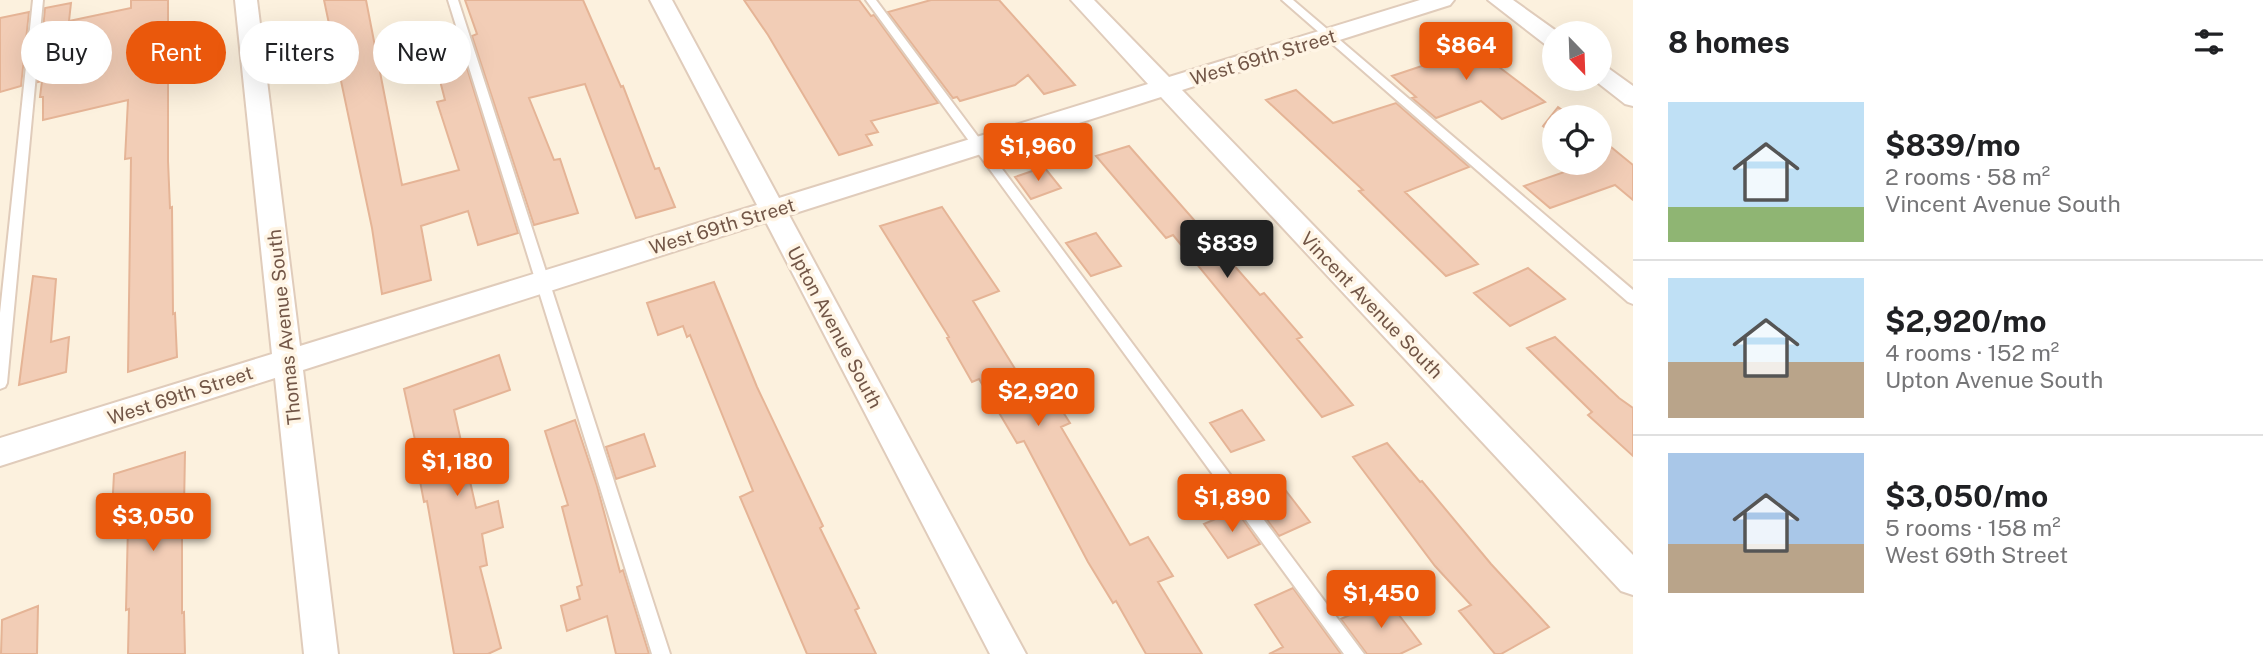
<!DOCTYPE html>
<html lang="en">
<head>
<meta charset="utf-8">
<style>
	body { margin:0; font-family:"Public Sans",sans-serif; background:#f6f6f6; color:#202124; height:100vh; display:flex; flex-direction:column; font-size:26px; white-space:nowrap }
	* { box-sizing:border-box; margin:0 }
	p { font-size:23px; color:#757577 }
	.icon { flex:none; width:38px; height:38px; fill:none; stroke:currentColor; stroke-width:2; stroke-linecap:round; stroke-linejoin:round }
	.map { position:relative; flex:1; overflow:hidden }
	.drawer { display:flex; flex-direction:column; background:#fff; width:630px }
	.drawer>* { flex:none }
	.guide { position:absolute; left:21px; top:21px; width:665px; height:63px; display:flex; gap:14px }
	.needle { width:46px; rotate:157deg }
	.controls { position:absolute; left:1542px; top:21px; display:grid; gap:14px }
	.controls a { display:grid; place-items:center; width:70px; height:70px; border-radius:50%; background:#fff; box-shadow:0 7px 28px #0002; font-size:35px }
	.price { position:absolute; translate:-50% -60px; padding:0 16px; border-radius:7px; background:#ea580c; color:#fff; font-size:23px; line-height:46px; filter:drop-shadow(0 2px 4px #0008) }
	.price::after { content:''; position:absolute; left:50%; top:42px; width:21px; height:16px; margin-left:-10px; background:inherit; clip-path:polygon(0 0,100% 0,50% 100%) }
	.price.on { background:#222; color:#fff }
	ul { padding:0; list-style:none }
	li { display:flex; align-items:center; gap:21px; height:175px; padding:0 35px }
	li+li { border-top:2px solid #e0e0e0 }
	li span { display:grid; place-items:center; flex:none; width:196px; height:140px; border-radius:0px; color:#555 }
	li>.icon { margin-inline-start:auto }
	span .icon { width:84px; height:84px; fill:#fffc; stroke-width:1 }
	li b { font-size:30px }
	h2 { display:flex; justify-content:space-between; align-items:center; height:84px; padding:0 35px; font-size:30px }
	.chip { padding:0 24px; border-radius:32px; background:#fff; box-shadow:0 7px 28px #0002; font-size:24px; line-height:63px }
	.chip.on { background:#ea580c; color:#fff }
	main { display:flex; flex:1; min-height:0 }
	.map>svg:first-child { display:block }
	.building { fill:#f2cdb6; stroke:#e5b496; stroke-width:2 }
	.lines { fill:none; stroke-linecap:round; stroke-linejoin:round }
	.lane-casing { stroke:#e0ccbb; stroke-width:4 }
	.street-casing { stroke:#e0ccbb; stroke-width:4 }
	.lane { fill:#fff; fill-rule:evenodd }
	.street { fill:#fff; fill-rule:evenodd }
	.labels { text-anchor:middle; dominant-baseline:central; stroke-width:7; stroke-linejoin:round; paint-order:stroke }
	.street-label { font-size:19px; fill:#725647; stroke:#fff5e5 }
</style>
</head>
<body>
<main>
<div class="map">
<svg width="1633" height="654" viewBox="0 0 1633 654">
	<rect width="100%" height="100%" fill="#fcf1de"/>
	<path class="building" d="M131 0H168V161L170 208 172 207 173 314 175 313 177 357 128 372 131 158 125 159 128 100 43 120V97H40L42 81 38 82 45 8 71 3 69 21 131 8Z
		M324 0H366L402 185 459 170 437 102 445 100 431 46 458 39 518 233 478 245 468 211 421 226 431 280 382 294 372 228Z
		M465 0H583L621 87 623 86 655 169 659 168 675 207 636 218 585 84 529 98 554 160 560 159 578 213 534 225 472 36 477 34Z
		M744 0H859L871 16 874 15 938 103 871 121 878 132 866 135 872 145 839 155 768 35Z
		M931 0H999L1075 85 1044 94 1028 75 1015 85 960 101 957 97 953 98 888 12Z
		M29 12 21 86 0 92V18Z
		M1467 36 1501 61 1495 64 1545 102 1502 119 1481 101 1436 118 1412 98 1416 97 1392 76 1440 60 1428 51Z
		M1296 90 1333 123 1396 103 1469 167 1405 192 1478 264 1446 276 1359 191 1363 190 1266 100Z
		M1558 107 1572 117H1554V135L1543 126Z
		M1600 138 1633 165V200L1615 185 1550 208 1524 186 1590 163H1600Z
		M1129 146 1260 295 1264 293 1302 337 1297 339 1353 405 1322 417 1173 235 1166 238 1096 156Z
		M1044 167 1061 188 1031 199 1015 177Z
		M942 207 999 291 973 301 1025 385 1042 379 1070 423 1061 427 1130 545 1148 537 1173 576 1158 582 1202 654H1146L1116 601 1113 603 1088 562 1024 441 1017 443 979 379 972 382 947 338 949 337 880 226Z
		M1096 233 1121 266 1091 276 1066 243Z
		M1528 268 1565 299 1510 326 1474 293Z
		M33 276 56 279 51 342 69 337 66 372 19 385Z
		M714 282 757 387 823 526 820 528 859 608 855 610 876 654H807L740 497 753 491 690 335 687 337 683 326 658 335 647 303Z
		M1555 337 1619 398 1633 408V456L1588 415 1592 412 1527 348Z
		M499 355 510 390 454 410 476 508 498 501 503 527 482 534 487 565 480 567 501 648 488 654H454L427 501 424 502 414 450 417 449 404 389Z
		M1242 410 1264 440 1231 452 1210 423Z
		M575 420 597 486 620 572 623 570 649 654H616L607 616 567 631 561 606 580 599 577 587 582 585 562 507 568 505 545 431Z
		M644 434 655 466 616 479 606 447Z
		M1387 443 1420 482 1422 481 1491 564 1549 627 1501 654H1495L1459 611 1471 605 1435 566 1353 457Z
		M185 452 184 508 182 509V613L184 612 185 654H128L129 609 126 610 128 525 111 531 114 474Z
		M1283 487 1310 522 1279 536 1254 502 1260 500 1258 497Z
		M1236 510 1260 544 1228 558 1204 524Z
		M1293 588 1341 654H1269L1283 647 1255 605Z
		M1386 598 1421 644 1400 654H1367L1341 619Z
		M38 606 37 654H1L2 620Z"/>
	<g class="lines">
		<g class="lane-casing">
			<path id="lane" d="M33 0H43L7 383 5 387 0 389V313Z
				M448 0H458L670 654H652Z
				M866 0H876L1364 654H1344Z
				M1282 0H1293L1633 290V304L1628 302Z"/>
		</g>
		<g class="street-casing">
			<path id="street" d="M235 0H257L300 346 757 205 650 0H672L779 198 1148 84 1071 0H1094L1169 77 1420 0H1454L1450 5 1182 90 1633 555V595L1621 591 1161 97 789 215 1026 654H990L766 222 303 370 338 654H304L275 378 0 466V438L272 354Z
				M1488 0H1513L1559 33H1554V47L1546 45Z
				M1600 65 1608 68 1633 86V106L1625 104 1593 79H1600Z"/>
		</g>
		<use href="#lane" class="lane"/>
		<use href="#street" class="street"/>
	</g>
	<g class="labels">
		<g class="street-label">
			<text transform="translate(1263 57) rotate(-17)">West 69th Street</text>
			<text transform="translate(722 226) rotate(-17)">West 69th Street</text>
			<text transform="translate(1372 305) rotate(46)">Vincent Avenue South</text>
			<text transform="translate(284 327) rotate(-96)">Thomas Avenue South</text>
			<text transform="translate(835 327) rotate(62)">Upton Avenue South</text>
			<text transform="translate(180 395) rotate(-18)">West 69th Street</text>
		</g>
	</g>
</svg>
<div class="controls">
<a><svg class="needle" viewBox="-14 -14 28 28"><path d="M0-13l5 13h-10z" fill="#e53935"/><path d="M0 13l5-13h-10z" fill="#757577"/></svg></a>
<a><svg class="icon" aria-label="locate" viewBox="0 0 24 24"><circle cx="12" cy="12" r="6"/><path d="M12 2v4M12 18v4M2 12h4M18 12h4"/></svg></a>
</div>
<b class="price" style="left:1466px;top:82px">$864</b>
<b class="price" style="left:1038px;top:183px">$1,960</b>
<b class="price on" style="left:1227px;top:280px">$839</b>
<b class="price" style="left:1038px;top:428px">$2,920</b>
<b class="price" style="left:457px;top:498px">$1,180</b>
<b class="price" style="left:1232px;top:534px">$1,890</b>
<b class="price" style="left:153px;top:553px">$3,050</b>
<b class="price" style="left:1381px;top:630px">$1,450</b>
<div class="guide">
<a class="chip">Buy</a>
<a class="chip on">Rent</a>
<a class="chip">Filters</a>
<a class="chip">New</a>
</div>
</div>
<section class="drawer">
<h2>8 homes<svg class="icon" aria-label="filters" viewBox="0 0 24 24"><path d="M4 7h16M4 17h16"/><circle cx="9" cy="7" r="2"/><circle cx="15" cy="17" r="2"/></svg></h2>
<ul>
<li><span style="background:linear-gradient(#bfe0f5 75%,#8fb573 0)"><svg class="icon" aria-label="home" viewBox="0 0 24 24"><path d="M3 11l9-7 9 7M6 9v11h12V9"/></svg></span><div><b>$839/mo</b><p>2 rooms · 58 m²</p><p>Vincent Avenue South</p></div></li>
<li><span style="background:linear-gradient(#bfe0f5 60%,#b9a48a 0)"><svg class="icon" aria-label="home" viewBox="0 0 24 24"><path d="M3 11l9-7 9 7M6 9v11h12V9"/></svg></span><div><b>$2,920/mo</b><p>4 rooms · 152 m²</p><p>Upton Avenue South</p></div></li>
<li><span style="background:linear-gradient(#a9c7e8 65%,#b9a48a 0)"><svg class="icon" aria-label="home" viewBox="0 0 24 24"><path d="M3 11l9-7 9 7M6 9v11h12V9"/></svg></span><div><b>$3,050/mo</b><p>5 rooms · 158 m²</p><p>West 69th Street</p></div></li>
</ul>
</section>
</main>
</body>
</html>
